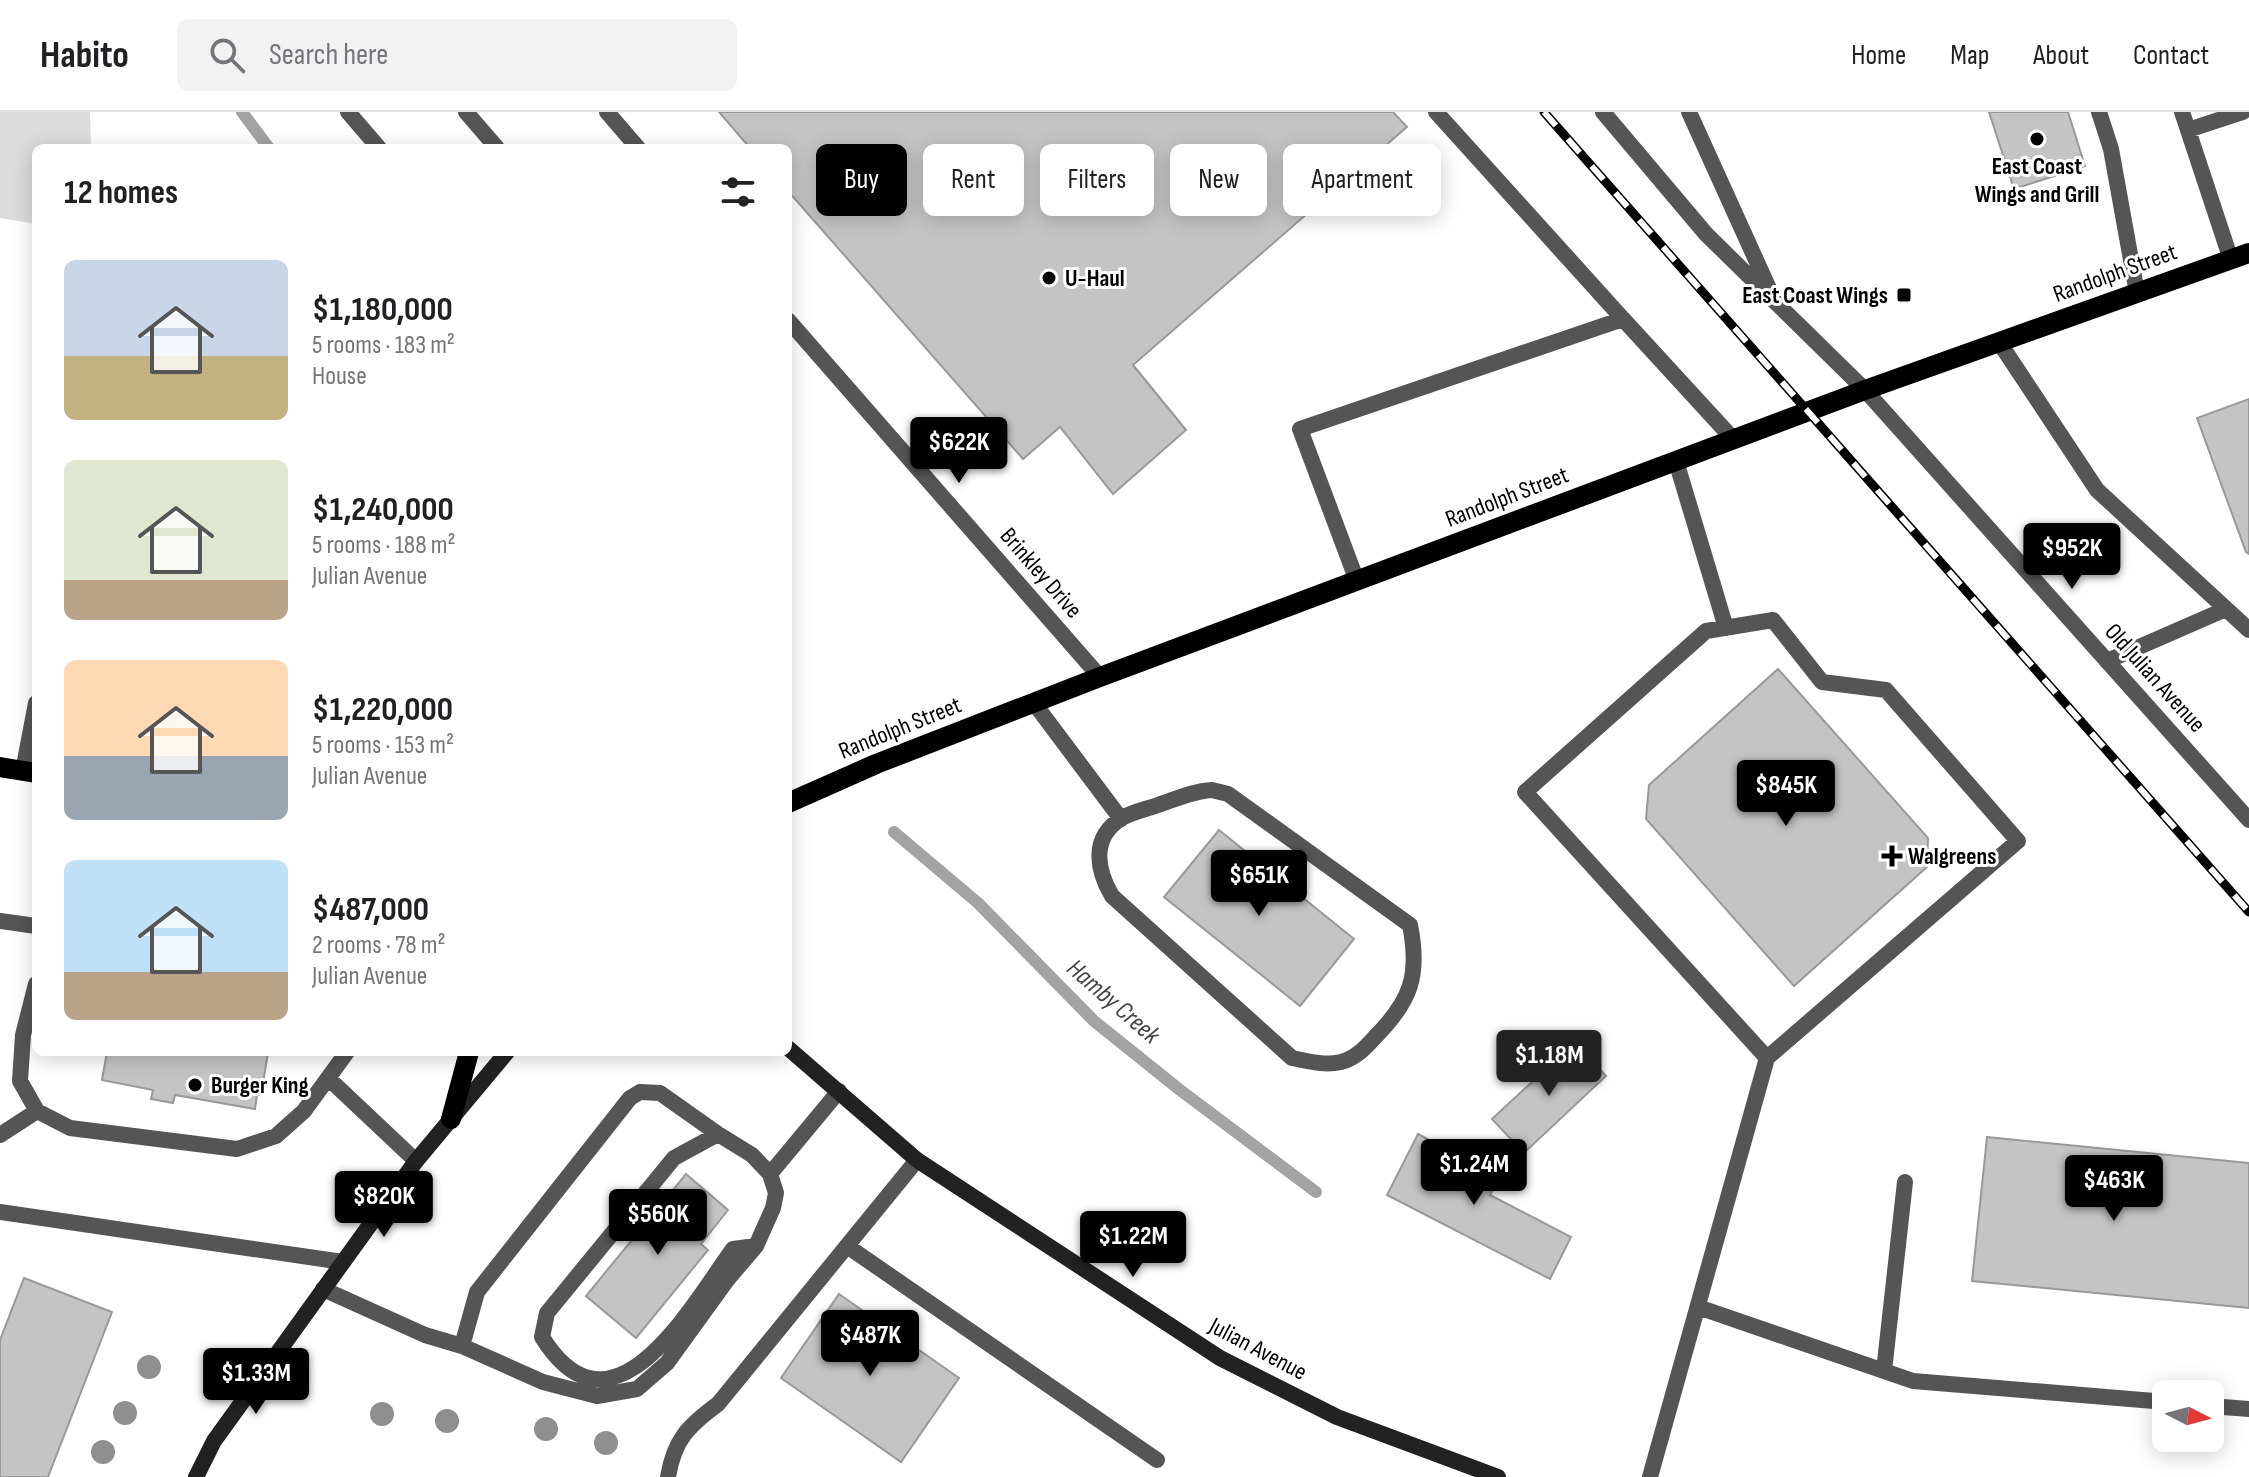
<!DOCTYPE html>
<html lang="en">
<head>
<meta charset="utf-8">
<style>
	body { margin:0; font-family:"Sofia Sans Condensed",sans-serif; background:#f2f2f2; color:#202124; height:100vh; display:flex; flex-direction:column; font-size:30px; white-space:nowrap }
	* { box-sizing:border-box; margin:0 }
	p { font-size:26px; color:#757577 }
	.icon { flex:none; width:44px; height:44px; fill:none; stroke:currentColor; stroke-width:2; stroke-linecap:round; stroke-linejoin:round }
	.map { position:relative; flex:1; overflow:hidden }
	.details { position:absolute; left:32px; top:32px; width:760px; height:912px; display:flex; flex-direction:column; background:#fff; border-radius:12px; box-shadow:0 4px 20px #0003 }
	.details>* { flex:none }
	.guide { position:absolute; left:816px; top:32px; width:760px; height:72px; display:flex; gap:16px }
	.needle { width:52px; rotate:96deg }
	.tools { position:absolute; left:2152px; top:1268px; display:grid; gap:16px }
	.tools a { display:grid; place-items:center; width:72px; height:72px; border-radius:12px; background:#fff; box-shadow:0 4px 20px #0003; font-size:40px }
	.price { position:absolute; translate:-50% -68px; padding:0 18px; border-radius:8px; background:#000; color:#fff; font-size:26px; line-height:52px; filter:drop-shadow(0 2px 4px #0008) }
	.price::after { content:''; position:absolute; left:50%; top:48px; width:24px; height:18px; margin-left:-12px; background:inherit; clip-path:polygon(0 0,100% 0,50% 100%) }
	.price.current { background:#222; color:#fff }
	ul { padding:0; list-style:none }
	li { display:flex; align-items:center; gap:24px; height:200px; padding:0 32px }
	li span { display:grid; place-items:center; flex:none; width:224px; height:160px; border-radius:12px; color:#555 }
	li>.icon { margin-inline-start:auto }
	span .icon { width:96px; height:96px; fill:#fffc; stroke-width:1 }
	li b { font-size:34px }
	h2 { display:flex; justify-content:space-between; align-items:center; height:96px; padding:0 32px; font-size:34px }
	.pill { padding:0 28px; border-radius:12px; background:#fff; box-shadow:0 4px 20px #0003; font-size:28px; line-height:72px }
	.pill.current { background:#000; color:#fff }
	header { display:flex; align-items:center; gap:48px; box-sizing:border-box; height:112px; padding:0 40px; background:#fff; border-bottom:2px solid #e0e0e0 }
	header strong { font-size:38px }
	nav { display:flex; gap:44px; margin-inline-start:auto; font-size:28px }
	.search { width:560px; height:72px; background:#f2f2f2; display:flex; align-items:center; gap:20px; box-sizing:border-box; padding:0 28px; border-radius:12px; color:#757577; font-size:30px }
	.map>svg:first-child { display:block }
	.green { fill:#dcdcdc }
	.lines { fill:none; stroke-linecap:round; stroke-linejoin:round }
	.stream { stroke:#a3a3a3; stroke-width:12 }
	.building { fill:#c4c4c4; stroke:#999; stroke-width:2 }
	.lane { stroke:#555; stroke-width:16 }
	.street { stroke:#555; stroke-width:16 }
	.secondary { stroke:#222; stroke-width:16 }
	.primary { stroke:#000; stroke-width:20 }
	.rail-casing { stroke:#000; stroke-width:9 }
	.rail { stroke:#fff; stroke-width:6; stroke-dasharray:18; stroke-linecap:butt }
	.tree { fill:#8f8f8f }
	.poi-dot { fill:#000; stroke:#fff; stroke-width:3 }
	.labels { text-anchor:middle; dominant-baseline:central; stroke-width:6; stroke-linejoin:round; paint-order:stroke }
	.poi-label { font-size:24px; font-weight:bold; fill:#000; stroke:#fff; text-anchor:start }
	.street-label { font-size:24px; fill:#000; stroke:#fff }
	.water-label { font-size:26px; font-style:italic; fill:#444; stroke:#fff }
</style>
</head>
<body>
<header>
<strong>Habito</strong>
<div class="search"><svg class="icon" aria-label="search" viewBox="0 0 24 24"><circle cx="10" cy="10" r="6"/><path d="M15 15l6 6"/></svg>Search here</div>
<nav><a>Home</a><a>Map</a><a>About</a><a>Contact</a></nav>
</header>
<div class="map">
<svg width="2249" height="1365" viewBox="0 0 2249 1365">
	<rect width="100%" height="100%" fill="#fff"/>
	<path class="green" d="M0 0H90L91 36H36V112L0 106Z"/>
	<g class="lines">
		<path class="stream" d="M242 0 269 36
			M894 720 978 791 1094 909 1180 978 1316 1080"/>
	</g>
	<path class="building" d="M719 0H1393L1407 15 1133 253 1186 318 1113 382 1060 315 1023 347 788 79V36H750Z
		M1989 0H2068L2085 54 2014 77Z
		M2249 287V442L2246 440 2197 306Z
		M1778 557 1928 726 1927 755 1794 874 1646 707 1649 673Z
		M1219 718 1354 827 1300 894 1164 785Z
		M1575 930 1606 964 1524 1041 1492 1007Z
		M107 940H261L268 941 261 983H257L255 997 175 983 173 991 151 987 153 978 102 968Z
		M1418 1022 1500 1065 1490 1083 1571 1125 1550 1167 1387 1083Z
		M1987 1025 2249 1051V1196L1972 1169Z
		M686 1062 728 1098 701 1132 708 1138 636 1226 586 1184Z
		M24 1166 112 1200 48 1365H0V1228Z
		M839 1182 959 1266 901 1350 781 1266Z"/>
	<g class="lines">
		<path class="lane" d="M348 0 379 36
			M466 0 497 36
			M1436 0 1623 207
			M1603 0 1706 122 1865 278
			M1689 0 1771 181
			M2099 0 2111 37 2137 181
			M2182 0 2188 18
			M2231 148 2188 18 2243 0
			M1999 230 2097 378 2249 518
			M1676 349 1726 516
			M1357 469 1300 317 1623 207 1734 328
			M2107 549 2226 497
			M1034 591 1121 707
			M23 659 36 591
			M1212 678 1228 682 1410 813C1420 863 1411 889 1375 925 1365 936 1356 946 1341 950 1324 954 1308 949 1292 946L1112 784C1096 757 1091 725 1122 706 1132 700 1147 697 1158 693 1176 687 1193 679 1212 678Z
			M0 809 36 814
			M36 872 23 923 20 969 37 999 70 1016 237 1037 276 1024 304 999 347 940
			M328 966 416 1049
			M718 1022 674 1046 547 1201 542 1225C612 1338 691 1195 733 1137L756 1134
			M0 1023 37 999
			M770 1062 839 979
			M0 1100 343 1150
			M847 1134 1157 1348
			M323 1177 425 1223 462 1234 543 1270 597 1284 637 1277 667 1251 727 1168 756 1134 773 1096 776 1081 770 1062 752 1043 718 1022 660 981 640 980 630 986 477 1180 462 1234
			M1698 1195 1913 1269 2166 1290
			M1884 1259 1905 1070
			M2210 1294 2249 1297
			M668 1365C674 1328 688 1314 718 1292L917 1048
			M1650 1365 1767 946 2018 729 1886 578 1822 570 1773 508 1706 519 1525 680 1767 946"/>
		<path class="street" d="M607 0 638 36
			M788 208 1100 565
			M1865 278 2249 708"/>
		<path class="secondary" d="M788 936 917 1048 1220 1246 1337 1305 1498 1365
			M196 1365 214 1329 416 1049 507 940"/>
		<path class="primary" d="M0 655 36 661
			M788 691 876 652 1100 565 1865 278 2249 141
			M451 1007 469 940"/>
		<g class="rail-casing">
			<path id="rail" d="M1544 0 2249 800"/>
		</g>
		<use href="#rail" class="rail"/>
	</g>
	<g class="tree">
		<circle cx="149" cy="1255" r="12"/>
		<circle cx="125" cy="1301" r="12"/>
		<circle cx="382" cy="1302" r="12"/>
		<circle cx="447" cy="1309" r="12"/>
		<circle cx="546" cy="1317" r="12"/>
		<circle cx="606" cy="1331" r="12"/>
		<circle cx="103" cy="1340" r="12"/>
	</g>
	<g class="poi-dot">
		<circle cx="2037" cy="27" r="8"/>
		<circle cx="1049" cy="166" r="8"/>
		<rect x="1896" y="175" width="16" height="16" rx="4"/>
		<path d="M1888 732h8v8h8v8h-8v8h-8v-8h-8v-8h8z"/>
		<circle cx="195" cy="973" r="8"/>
	</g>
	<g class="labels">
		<g class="poi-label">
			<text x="2037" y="54" text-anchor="middle">East Coast<tspan x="2037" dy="28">Wings and Grill</tspan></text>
			<text x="1065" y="166">U-Haul</text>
			<text x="1888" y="183" text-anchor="end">East Coast Wings</text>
			<text x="1908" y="744">Walgreens</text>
			<text x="211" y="973">Burger King</text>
		</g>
		<g class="street-label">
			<text transform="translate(2115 161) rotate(-20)">Randolph Street</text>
			<text transform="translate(1507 385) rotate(-21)">Randolph Street</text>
			<text transform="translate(1041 461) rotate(49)">Brinkley Drive</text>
			<text transform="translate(2155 566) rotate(48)">Old Julian Avenue</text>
			<text transform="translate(900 616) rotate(-22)">Randolph Street</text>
			<text transform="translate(1258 1237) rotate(28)">Julian Avenue</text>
		</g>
		<g class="water-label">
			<text transform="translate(1113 890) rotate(41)">Hamby Creek</text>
		</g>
	</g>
</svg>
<div class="tools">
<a><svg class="needle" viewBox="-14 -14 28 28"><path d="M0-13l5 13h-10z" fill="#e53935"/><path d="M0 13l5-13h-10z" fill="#757577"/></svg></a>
</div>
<b class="price" style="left:959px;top:373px">$622K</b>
<b class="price" style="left:2072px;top:479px">$952K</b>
<b class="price" style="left:1786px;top:716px">$845K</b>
<b class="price" style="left:1259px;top:806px">$651K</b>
<b class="price current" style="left:1549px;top:986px">$1.18M</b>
<b class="price" style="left:1474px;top:1095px">$1.24M</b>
<b class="price" style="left:2114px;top:1111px">$463K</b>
<b class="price" style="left:384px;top:1127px">$820K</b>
<b class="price" style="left:658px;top:1145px">$560K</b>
<b class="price" style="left:1133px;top:1167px">$1.22M</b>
<b class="price" style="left:870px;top:1266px">$487K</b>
<b class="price" style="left:256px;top:1304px">$1.33M</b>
<div class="guide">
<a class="pill current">Buy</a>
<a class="pill">Rent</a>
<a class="pill">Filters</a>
<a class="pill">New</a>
<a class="pill">Apartment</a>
</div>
<section class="details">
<h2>12 homes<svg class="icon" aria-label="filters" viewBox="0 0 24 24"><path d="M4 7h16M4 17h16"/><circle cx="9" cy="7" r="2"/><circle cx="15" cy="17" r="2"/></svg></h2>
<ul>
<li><span style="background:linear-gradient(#c9d6e8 60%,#c2b280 0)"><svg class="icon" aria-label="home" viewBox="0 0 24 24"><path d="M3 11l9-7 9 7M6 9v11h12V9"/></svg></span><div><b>$1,180,000</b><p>5 rooms · 183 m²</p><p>House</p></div></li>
<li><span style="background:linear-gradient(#dfe7d0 75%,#b9a48a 0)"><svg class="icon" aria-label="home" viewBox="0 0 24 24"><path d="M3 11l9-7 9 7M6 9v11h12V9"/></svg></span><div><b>$1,240,000</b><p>5 rooms · 188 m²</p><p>Julian Avenue</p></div></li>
<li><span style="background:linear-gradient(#ffd9b3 60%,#9aa5b1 0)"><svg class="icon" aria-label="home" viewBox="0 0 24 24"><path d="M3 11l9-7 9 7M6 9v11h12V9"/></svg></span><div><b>$1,220,000</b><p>5 rooms · 153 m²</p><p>Julian Avenue</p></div></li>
<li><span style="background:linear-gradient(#bfe0f5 70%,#b9a48a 0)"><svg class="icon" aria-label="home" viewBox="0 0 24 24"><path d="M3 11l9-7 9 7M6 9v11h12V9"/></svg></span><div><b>$487,000</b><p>2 rooms · 78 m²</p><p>Julian Avenue</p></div></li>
</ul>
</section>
</div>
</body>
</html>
